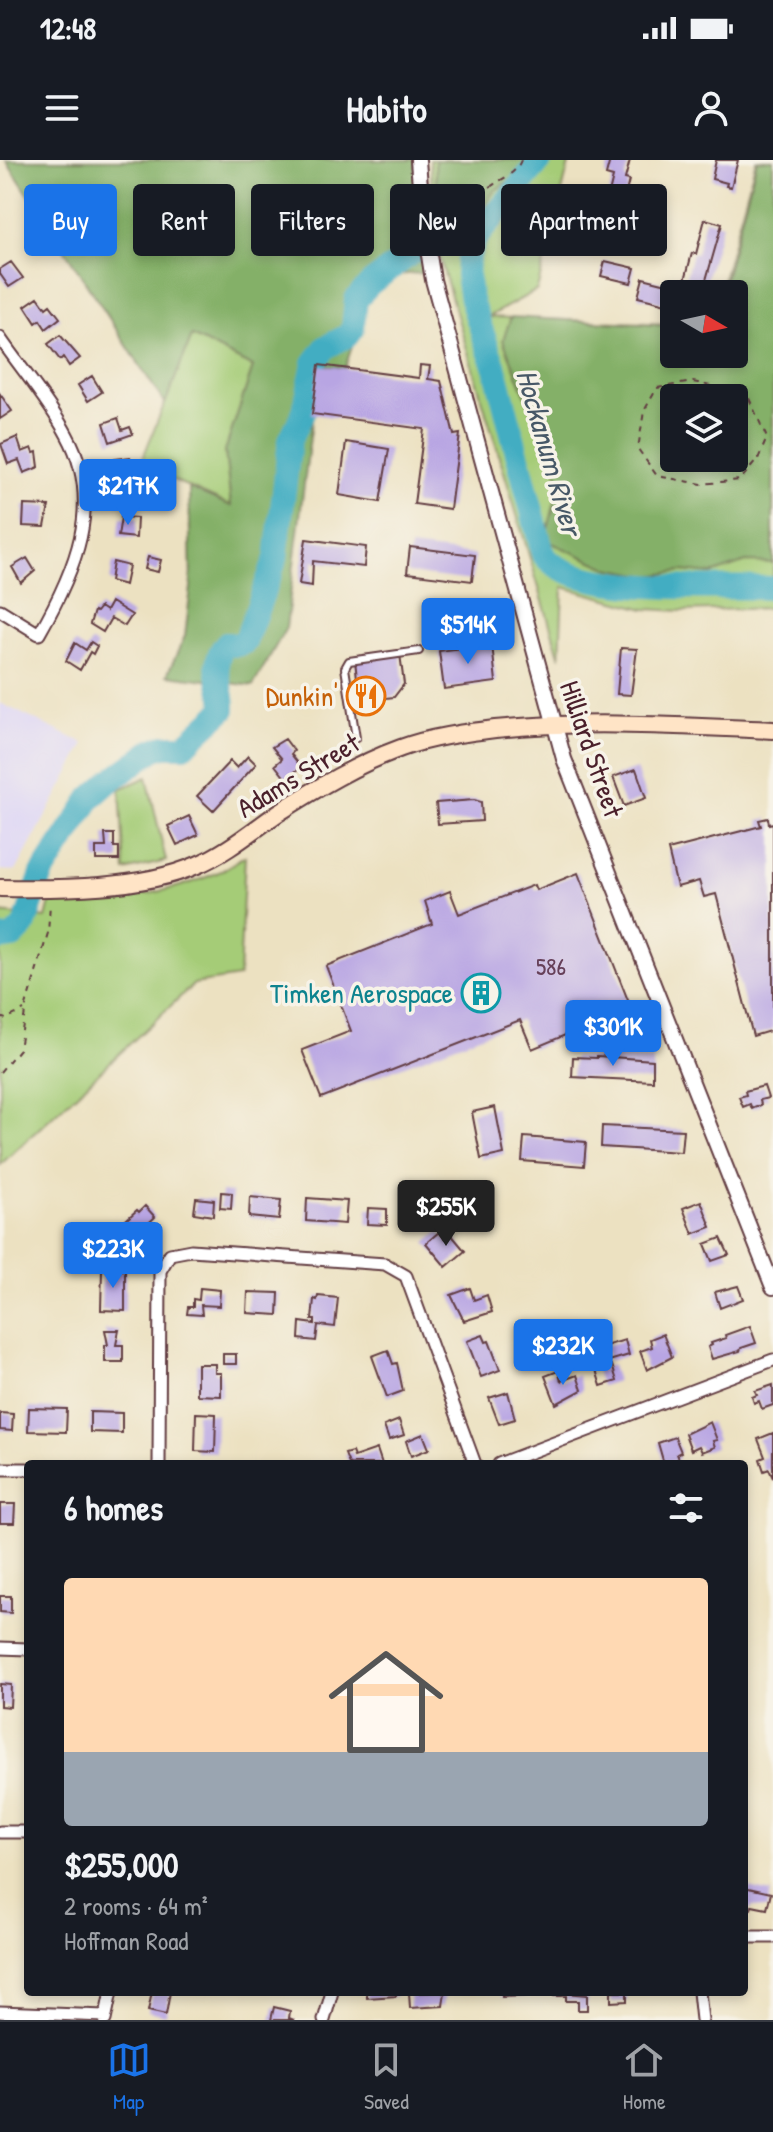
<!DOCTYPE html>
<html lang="en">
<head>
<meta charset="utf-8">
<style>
	body { margin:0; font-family:"Patrick Hand",sans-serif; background:#242831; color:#f1f3f6; height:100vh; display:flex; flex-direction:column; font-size:30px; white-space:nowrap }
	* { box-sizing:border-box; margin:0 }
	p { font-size:26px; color:#9ea1a6 }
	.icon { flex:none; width:44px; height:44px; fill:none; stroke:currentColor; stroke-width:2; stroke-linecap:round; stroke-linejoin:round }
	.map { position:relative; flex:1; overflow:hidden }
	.panel { position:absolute; left:24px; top:1300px; width:724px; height:536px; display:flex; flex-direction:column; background:#171b24; border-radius:8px; box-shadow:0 4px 12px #0003 }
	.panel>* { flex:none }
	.hud { position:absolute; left:24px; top:24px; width:726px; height:72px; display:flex; gap:16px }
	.needle { width:52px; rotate:99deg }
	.buttons { position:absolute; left:660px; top:120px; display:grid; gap:16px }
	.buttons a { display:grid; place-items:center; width:88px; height:88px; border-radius:8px; background:#171b24; box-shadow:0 4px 12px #0003; font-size:40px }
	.price { position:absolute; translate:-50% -68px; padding:0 18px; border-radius:8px; background:#1a73e8; color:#fff; font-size:26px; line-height:52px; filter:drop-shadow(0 2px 4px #0008) }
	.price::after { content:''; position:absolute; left:50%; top:48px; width:24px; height:18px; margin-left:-12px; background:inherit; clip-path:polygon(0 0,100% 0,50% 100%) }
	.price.active { background:#222; color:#fff }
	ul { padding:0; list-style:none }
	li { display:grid; align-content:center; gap:16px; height:424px; padding:0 40px }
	li span { display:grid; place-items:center; height:248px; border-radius:8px; color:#555 }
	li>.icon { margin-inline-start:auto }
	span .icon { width:144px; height:144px; fill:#fffc; stroke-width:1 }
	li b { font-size:34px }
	h2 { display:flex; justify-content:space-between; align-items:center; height:96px; padding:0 40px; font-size:34px }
	.pill { padding:0 28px; border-radius:8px; background:#171b24; box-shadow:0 4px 12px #0003; font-size:28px; line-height:72px }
	.pill.active { background:#1a73e8; color:#fff }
	.status { display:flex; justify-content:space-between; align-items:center; height:56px; padding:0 40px; background:#171b24; direction:ltr }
	.status svg { height:22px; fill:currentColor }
	header { display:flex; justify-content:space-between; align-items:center; height:104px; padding:0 40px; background:#171b24; font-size:36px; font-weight:700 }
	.tab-bar { display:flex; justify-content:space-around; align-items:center; height:112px; border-top:2px solid #363941; background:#171b24; font-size:22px; color:#9ea1a6 }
	.tab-bar a { display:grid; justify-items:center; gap:4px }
	.tab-bar .active { color:#1a73e8 }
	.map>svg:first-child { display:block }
	.built { fill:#ddd5f6 }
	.green { fill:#a5cc77; stroke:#787651; stroke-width:2; fill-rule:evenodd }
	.forest { fill:#84b068; stroke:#67684a; stroke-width:2; fill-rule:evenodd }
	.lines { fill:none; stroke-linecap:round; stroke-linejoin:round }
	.river { stroke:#43adc2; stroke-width:24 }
	.building { fill:#b8a5e3 }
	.service-casing { stroke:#623c42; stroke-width:10 }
	.minor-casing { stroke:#623c42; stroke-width:15 }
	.tertiary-casing { stroke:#623c42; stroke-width:18 }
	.secondary-casing { stroke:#623c42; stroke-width:20 }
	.path { stroke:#623c42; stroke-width:2; stroke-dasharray:6 6; stroke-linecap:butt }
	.service { stroke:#fff; stroke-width:6 }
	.minor { stroke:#fff; stroke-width:11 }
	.tertiary { stroke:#fff; stroke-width:14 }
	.secondary { stroke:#ffe4c6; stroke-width:16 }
	.labels { text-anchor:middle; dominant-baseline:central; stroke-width:7; stroke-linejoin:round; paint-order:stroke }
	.number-label { font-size:24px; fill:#664059 }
	.food-label { font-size:28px; fill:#c56008; stroke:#f7f3e8; text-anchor:end }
	.street-label { font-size:28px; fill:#4a1f2b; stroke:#f7f3e8 }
	.culture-label { font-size:28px; fill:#0d838f; stroke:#f7f3e8; text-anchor:end }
	.water-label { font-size:30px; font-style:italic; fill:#475867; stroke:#f7f3e8 }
</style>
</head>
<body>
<div class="status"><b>12:48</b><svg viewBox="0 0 49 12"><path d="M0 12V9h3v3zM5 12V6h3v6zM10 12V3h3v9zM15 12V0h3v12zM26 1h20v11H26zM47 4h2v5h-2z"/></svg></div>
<header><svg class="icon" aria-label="menu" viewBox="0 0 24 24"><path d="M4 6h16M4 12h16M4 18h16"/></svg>Habito<svg class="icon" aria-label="person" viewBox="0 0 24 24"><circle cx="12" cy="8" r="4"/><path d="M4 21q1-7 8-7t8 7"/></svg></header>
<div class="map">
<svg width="773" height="1860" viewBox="0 0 773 1860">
	<rect width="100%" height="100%" fill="#f7f3e8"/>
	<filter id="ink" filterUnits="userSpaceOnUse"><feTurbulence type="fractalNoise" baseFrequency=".0125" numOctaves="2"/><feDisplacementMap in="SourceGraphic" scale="16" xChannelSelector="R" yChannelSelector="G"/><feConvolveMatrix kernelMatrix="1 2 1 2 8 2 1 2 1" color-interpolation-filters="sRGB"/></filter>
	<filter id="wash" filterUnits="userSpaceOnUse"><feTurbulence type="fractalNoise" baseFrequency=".006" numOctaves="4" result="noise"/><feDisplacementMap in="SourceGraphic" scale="32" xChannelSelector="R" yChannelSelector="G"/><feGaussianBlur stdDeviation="1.8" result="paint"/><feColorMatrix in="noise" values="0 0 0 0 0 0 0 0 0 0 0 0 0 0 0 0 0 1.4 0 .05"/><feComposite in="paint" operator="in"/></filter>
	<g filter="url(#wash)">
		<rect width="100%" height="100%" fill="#ece1c1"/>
		<path class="built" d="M0 543 85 584 16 711 0 710Z"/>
		<path class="green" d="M430 0H570L537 130 488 157 674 164V194H734V134H719L756 0H773V448L682 451 645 449 563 427 560 498 436 86ZM674 238H734V298H674Z
			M192 175 253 207 225 291 231 346 140 305Z
			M147 617 166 701 125 711 120 629Z
			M245 696 239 817 194 824 0 1005V753L46 758 50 742C106 741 160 737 212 715 223 711 234 702 245 696Z"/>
		<path class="forest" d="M6 0H415L424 113 375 116 345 208 319 205 286 468 253 526 167 515 185 476 191 427 189 328 231 346 225 291 253 207 192 176 165 244Z
			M435 0H525L523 12 494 31 459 90 440 92Z
			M757 0H773V403L746 402 712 414 682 411 650 416 608 408 545 380 558 331 557 312 503 180 511 157 674 166V194H734V134H721ZM734 238V298H674V238Z"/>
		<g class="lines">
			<path class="river" d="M541 0 476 78 468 97 467 115 471 140 496 211 543 394C574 438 722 425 773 428
				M437 84 466 74 486 63
				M0 779 13 777 24 766 42 714 91 638 110 621 153 590 164 586H184L224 549C225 525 207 505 226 484L237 485 245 482 276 398 290 280 304 251 314 203 326 187 347 176 353 168 356 139 371 123 413 92"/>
		</g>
		<g id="blocks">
			<path class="building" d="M610 0H630L625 19 629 20 615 78 599 74 613 17 606 15Z
				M716 0H738L731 27 726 26 727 23 712 19Z
				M705 59 722 64 702 134H674V146L638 137 643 118 683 128 692 93 696 94Z
				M605 101 635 108 631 123 601 116Z
				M11 102 23 118 9 127 0 114V109Z
				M38 137 46 148 50 145 60 158 46 169 40 160 36 163 25 146Z
				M60 175 80 198 69 206 63 197 60 200 48 184Z
				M319 205 419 218 420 205 430 206 428 219 441 221 454 275 460 274 450 349 414 344 424 269 312 254Z
				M92 216 102 232 88 241 78 225Z
				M0 234 12 251 0 259Z
				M118 258 122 270 130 267 133 274 110 282 104 263Z
				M17 277 22 292 32 288 34 293 37 292 39 307 24 313 19 300 8 304 1 284Z
				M346 282 389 289 380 342 339 335Z
				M130 297 135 329 120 331 115 299Z
				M24 345 49 346 45 367 23 366Z
				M121 357 137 358 136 378 118 376Z
				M306 379 366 387 364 407 313 401 312 426 299 424Z
				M410 387 475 395 472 421 407 413Z
				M148 397 161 400 158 412 145 409Z
				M27 398 35 411 21 423 12 407Z
				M113 402 129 406 125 425 110 421Z
				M111 442 132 455 125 466 111 458 103 472 90 464 94 451 96 452 100 447 106 451Z
				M91 482 97 486 93 494 90 492 80 510 66 501 75 483 86 490Z
				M492 484 496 522 444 529 439 491Z
				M621 488 637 489 631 535 617 534Z
				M400 494 404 524 394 537 360 541 355 527H358L355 500Z
				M285 579 294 591 291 594 301 607 286 619 275 605 282 599 272 587Z
				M248 596 256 604 213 651 197 636 230 601 237 608Z
				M636 609 646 638 624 646 613 617Z
				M474 640 481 642 482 661 438 664 436 643Z
				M189 656 198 675 177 685 168 666Z
				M768 658 769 664 773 663V870L753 876 716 734 704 737 699 721 677 727 668 690 761 666 759 660Z
				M105 674H114V687H119V700H96V687H106Z
				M578 713 642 876 614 886 607 867 585 875 582 868 532 889 520 860 321 938 302 890 351 871 326 806 432 764 425 741 450 731 459 754 534 725 536 730Z
				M597 896 653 900V921L572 917 573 897 597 898Z
				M764 926 768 938 760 940 761 945 752 949 750 944 743 947 739 937 746 935 745 931Z
				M495 947 504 994 481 999 472 952Z
				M602 966 683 970 681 992 601 987Z
				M524 977 586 982 584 1006 522 1001Z
				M221 1032 232 1033 231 1049 220 1048Z
				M250 1037 281 1040 279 1060 249 1057Z
				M196 1038 214 1040 213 1056 194 1053Z
				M307 1038 347 1041 345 1064 306 1061Z
				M701 1041 711 1067 693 1074 683 1048Z
				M145 1046 155 1057 130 1081 117 1068 137 1050 139 1052Z
				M368 1048 387 1049V1065L367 1064Z
				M439 1072 444 1078 450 1073 465 1091 446 1107 426 1083Z
				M721 1078 729 1095 712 1101 705 1084Z
				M102 1109 125 1110V1151L101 1150Z
				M738 1126 743 1139 720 1148 715 1132Z
				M200 1128 220 1130 219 1146 201 1145 202 1155 187 1154 188 1147H193V1139L199 1140Z
				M470 1128 474 1140 487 1135 492 1152 464 1161 451 1135Z
				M248 1132 279 1133 278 1155 247 1153Z
				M318 1136 338 1138 335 1167 318 1165 316 1181 299 1179 300 1162 315 1164V1160H312L314 1139 317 1140Z
				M750 1166 756 1183 741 1188 740 1191 712 1199 708 1187 712 1185 711 1183 726 1178 725 1175Z
				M105 1170H119L116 1185H123V1202H105V1185H108Z
				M663 1174 672 1197 647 1210 640 1191 652 1187 650 1179Z
				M483 1175 486 1182 489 1181 500 1210 481 1217 467 1181Z
				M625 1180 629 1195 609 1201 605 1186Z
				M388 1190 393 1204 397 1203 403 1231 387 1237 372 1196Z
				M223 1194H236V1204H223Z
				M197 1204H215V1213H221V1236L197 1235Z
				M612 1205 617 1221 601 1226 596 1210Z
				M558 1211 561 1221 577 1215 582 1230 556 1244 545 1216Z
				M773 1225V1245L762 1249 759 1241 754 1243 752 1237 757 1235 755 1231Z
				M508 1232 515 1259 499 1264 489 1238Z
				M29 1248 67 1249 66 1272 28 1271Z
				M90 1252 122 1253V1273L90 1272Z
				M0 1253 13 1254 12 1271 0 1270Z
				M196 1253 216 1254 215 1292 195 1291Z
				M399 1260 404 1275 389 1280 384 1266Z
				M710 1262 717 1280 713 1281 715 1287 702 1292 699 1286 691 1290 685 1274Z
				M773 1273V1318L769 1309 764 1311 760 1299 765 1297 758 1279Z
				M423 1274 429 1289 411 1296 406 1281Z
				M675 1277 681 1292 677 1294 679 1299 664 1304 658 1283Z
				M377 1289 382 1304H349L345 1294 352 1292 354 1297Z
				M0 1344H15L14 1363H0Z
				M0 1436H11V1453L0 1452Z
				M0 1524 11 1525 10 1547 0 1546Z
				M744 1727 771 1733 767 1749 752 1746 751 1749 744 1748Z
				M152 1832H170L166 1855 148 1851Z
				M367 1832H396V1836L367 1838Z
				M445 1832 443 1846 410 1848 409 1833Z
				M502 1832H527V1836L502 1837Z
				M554 1832 587 1835V1850H578V1841H566V1836H554Z
				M611 1832H627V1841L611 1842Z
				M274 1847 290 1851 289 1858 294 1860H271Z"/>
		</g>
	</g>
	<g filter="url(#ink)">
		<use href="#blocks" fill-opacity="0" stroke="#623c42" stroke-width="2"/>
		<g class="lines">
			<g class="service-casing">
				<path id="service" d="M356 578 345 508 349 501 419 491"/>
			</g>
			<g class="minor-casing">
				<path id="minor" d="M0 178C22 210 49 241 67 275 105 344 74 413 39 474L0 450
					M159 1304 160 1111 170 1094 191 1090 385 1104 406 1116 475 1304
					M499 1304 773 1200
					M0 1309H28
					M0 1488 28 1489
					M0 1672H28
					M744 1777H773
					M699 1832 702 1860
					M0 1852 105 1856
					M105 1860 111 1832
					M324 1860 332 1832"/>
			</g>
			<g class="tertiary-casing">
				<path id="tertiary" d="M418 0 422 52 433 120 564 599 773 1127"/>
			</g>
			<g class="secondary-casing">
				<path id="secondary" d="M0 728C60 729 142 729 197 705 226 693 252 671 278 653 317 628 357 604 401 588 431 577 463 573 495 569 588 560 680 566 773 570"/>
			</g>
			<path class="path" d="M438 70C450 66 464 64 473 55 480 49 477 39 484 33 495 20 515 17 521 0
				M693 222 747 234 767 278 758 299 740 320 702 324 657 316 638 289 644 251 657 228Z
				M0 857 6 859 24 850
				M0 912 19 889 26 846 48 773 50 744"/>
			<use href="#service" class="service"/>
			<use href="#minor" class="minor"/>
			<use href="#tertiary" class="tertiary"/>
			<use href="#secondary" class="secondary"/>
		</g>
	</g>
	<defs>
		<g id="restaurant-ring" transform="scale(2)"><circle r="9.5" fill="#f7f3e8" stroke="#e8710a" stroke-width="1.5"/><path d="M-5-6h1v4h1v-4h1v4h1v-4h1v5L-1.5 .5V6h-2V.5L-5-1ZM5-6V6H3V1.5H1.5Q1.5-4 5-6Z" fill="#e8710a"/></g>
		<g id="building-ring" transform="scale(2)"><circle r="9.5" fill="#f7f3e8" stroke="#0f9aa8" stroke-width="1.5"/><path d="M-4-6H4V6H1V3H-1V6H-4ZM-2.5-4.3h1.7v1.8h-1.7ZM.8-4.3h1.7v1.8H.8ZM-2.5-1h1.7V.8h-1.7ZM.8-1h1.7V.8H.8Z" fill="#0f9aa8"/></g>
	</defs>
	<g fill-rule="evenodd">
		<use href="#restaurant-ring" x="366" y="536"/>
		<use href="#building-ring" x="481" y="833"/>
	</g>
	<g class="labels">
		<g class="number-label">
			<text x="551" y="806">586</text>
		</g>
		<g class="food-label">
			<text x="338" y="536">Dunkin'</text>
		</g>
		<g class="street-label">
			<text transform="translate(592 589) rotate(71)">Hilliard Street</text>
			<text transform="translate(298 615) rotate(-31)">Adams Street</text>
		</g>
		<g class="culture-label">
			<text x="453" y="833">Timken Aerospace</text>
		</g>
		<g class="water-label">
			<text transform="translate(550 292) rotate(74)">Hockanum River</text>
		</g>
	</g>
</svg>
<div class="buttons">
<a><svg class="needle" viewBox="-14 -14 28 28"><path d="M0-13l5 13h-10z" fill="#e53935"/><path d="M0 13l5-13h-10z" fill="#9ea1a6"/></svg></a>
<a><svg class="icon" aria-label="layers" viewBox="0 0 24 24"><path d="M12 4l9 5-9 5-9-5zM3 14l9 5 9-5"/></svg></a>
</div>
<b class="price" style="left:128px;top:367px">$217K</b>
<b class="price" style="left:468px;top:506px">$514K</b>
<b class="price" style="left:613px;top:908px">$301K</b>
<b class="price active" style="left:446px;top:1088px">$255K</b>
<b class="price" style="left:113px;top:1130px">$223K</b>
<b class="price" style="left:563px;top:1227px">$232K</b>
<div class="hud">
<a class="pill active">Buy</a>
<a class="pill">Rent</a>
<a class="pill">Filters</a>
<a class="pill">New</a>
<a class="pill">Apartment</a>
</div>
<section class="panel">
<h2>6 homes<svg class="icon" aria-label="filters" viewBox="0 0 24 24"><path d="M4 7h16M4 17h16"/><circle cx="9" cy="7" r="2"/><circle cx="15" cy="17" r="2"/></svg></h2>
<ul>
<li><span style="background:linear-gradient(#ffd9b3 70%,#9aa5b1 0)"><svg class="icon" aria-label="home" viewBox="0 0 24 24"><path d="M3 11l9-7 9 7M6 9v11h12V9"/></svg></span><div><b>$255,000</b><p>2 rooms · 64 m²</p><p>Hoffman Road</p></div></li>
</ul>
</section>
</div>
<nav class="tab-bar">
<a class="active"><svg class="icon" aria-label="map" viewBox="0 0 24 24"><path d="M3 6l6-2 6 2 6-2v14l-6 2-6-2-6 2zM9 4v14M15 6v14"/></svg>Map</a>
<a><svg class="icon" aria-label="saved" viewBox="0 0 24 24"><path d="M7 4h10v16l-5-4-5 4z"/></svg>Saved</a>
<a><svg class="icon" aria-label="home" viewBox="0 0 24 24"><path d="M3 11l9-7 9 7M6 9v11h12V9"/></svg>Home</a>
</nav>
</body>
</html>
